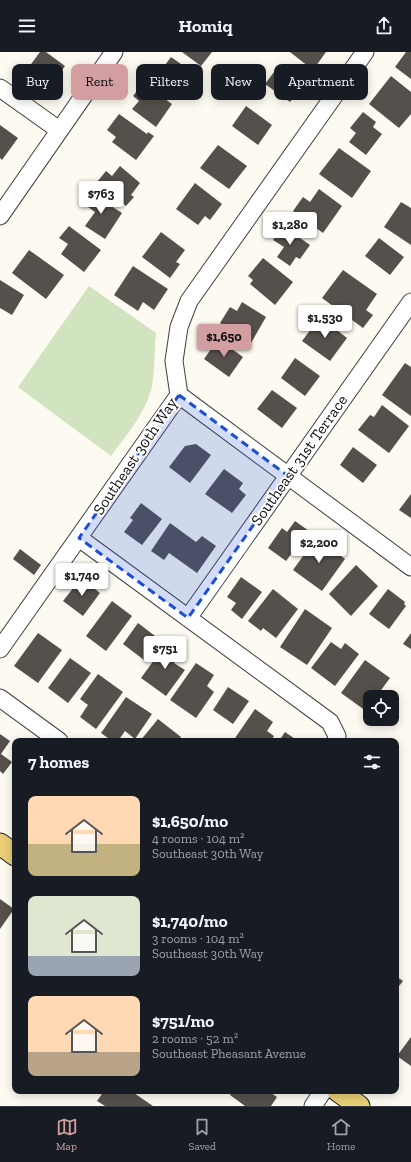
<!DOCTYPE html>
<html lang="en">
<head>
<meta charset="utf-8">
<style>
	body { margin:0; font-family:"Zilla Slab",serif; background:#20242c; color:#f1f3f6; height:100vh; display:flex; flex-direction:column; font-size:15px; white-space:nowrap }
	* { box-sizing:border-box; margin:0 }
	p { font-size:13px; color:#9ea1a6 }
	.icon { flex:none; width:22px; height:22px; fill:none; stroke:currentColor; stroke-width:2; stroke-linecap:round; stroke-linejoin:round }
	.map { position:relative; flex:1; overflow:hidden }
	.drawer { position:absolute; left:12px; top:686px; width:387px; height:356px; display:flex; flex-direction:column; background:#171b24; border-radius:8px; box-shadow:0 2px 10px #0003 }
	.drawer>* { flex:none }
	.hud { position:absolute; left:12px; top:12px; width:387px; height:36px; display:flex; gap:8px }
	.fabs { position:absolute; left:363px; top:638px; display:grid; gap:8px }
	.fabs a { display:grid; place-items:center; width:36px; height:36px; border-radius:8px; background:#171b24; box-shadow:0 2px 10px #0003; font-size:20px }
	.price { position:absolute; translate:-50% -34px; padding:0 9px; border-radius:4px; background:#fff; color:#222; font-size:13px; line-height:26px; filter:drop-shadow(0 1px 2px #0008) }
	.price::after { content:''; position:absolute; left:50%; top:24px; width:12px; height:9px; margin-left:-6px; background:inherit; clip-path:polygon(0 0,100% 0,50% 100%) }
	.price.active { background:#d39ea1; color:#111 }
	ul { padding:0; list-style:none }
	li { display:flex; align-items:center; gap:12px; height:100px; padding:0 16px }
	li span { display:grid; place-items:center; flex:none; width:112px; height:80px; border-radius:8px; color:#555 }
	li>.icon { margin-inline-start:auto }
	span .icon { width:48px; height:48px; fill:#fffc; stroke-width:1 }
	li b { font-size:17px }
	h2 { display:flex; justify-content:space-between; align-items:center; height:48px; padding:0 16px; font-size:17px }
	.pill { padding:0 14px; border-radius:8px; background:#171b24; box-shadow:0 2px 10px #0003; font-size:14px; line-height:36px }
	.pill.active { background:#d39ea1; color:#111 }
	header { display:flex; justify-content:space-between; align-items:center; height:52px; padding:0 16px; background:#171b24; font-size:18px; font-weight:700 }
	.menu { display:flex; justify-content:space-around; align-items:center; height:56px; border-top:1px solid #363941; background:#171b24; font-size:11px; color:#9ea1a6 }
	.menu a { display:grid; justify-items:center; gap:2px }
	.menu .active { color:#d39ea1 }
	.map>svg:first-child { display:block }
	.green { fill:#d1e4bf }
	.building { fill:#56504c }
	.lines { fill:none; stroke-linecap:round; stroke-linejoin:round }
	.minor-casing { stroke:#414141; stroke-width:19 }
	.major-casing { stroke:#1f1f1f; stroke-width:23 }
	.minor { stroke:#fff; stroke-width:17 }
	.major { stroke:#e8ce77; stroke-width:21 }
	.marked { fill:#1d4ed8; fill-opacity:0.2; stroke:#1d4ed8; stroke-width:3; stroke-dasharray:8 5; stroke-linejoin:round }
	.labels { text-anchor:middle; dominant-baseline:central; stroke-width:4; stroke-linejoin:round; paint-order:stroke }
	.street-label { font-size:16px; fill:#0e0e0e; stroke:#fff }
</style>
</head>
<body>
<header><svg class="icon" aria-label="menu" viewBox="0 0 24 24"><path d="M4 6h16M4 12h16M4 18h16"/></svg>Homiq<svg class="icon" aria-label="share" viewBox="0 0 24 24"><path d="M12 15V3M7 8l5-5 5 5M5 13v7h14v-7"/></svg></header>
<div class="map">
<svg width="411" height="1054" viewBox="0 0 411 1054">
	<rect width="100%" height="100%" fill="#fdfbf1"/>
	<path class="green" d="M89 234 156 281C154 299 155 317 152 334 146 361 127 382 111 404L18 335Z"/>
	<path class="building" d="M40 0H46L65 14 46 40 23 23Z
		M182 0H212L201 14Z
		M290 0H326L313 18Z
		M406 0H411V27L395 15Z
		M171 5 198 24 183 44 157 24Z
		M280 12 305 30 290 50 265 32Z
		M391 24 411 40V62L399 76 369 52Z
		M143 31 172 52 156 75 132 57 139 49 133 44Z
		M246 54 272 73 258 93 232 74Z
		M363 60 376 70 373 75 382 82 366 103 349 90 356 81 350 76Z
		M119 62 147 82 148 80 154 84 136 108 112 90 116 85 107 78Z
		M0 73 18 86 2 108 0 106Z
		M218 93 247 114 229 137 200 116Z
		M339 96 371 119 352 146 319 122Z
		M120 114 140 131 131 143 134 145 126 154 97 130 106 119 112 124Z
		M195 131 222 152 210 168 205 164 198 173 176 157Z
		M319 137 342 154 323 181 293 159 303 145 310 150Z
		M88 139 122 161 105 187 85 174 95 160 81 150Z
		M401 150 411 156V193L384 175Z
		M69 174 101 198 84 220 61 202 68 192 59 186Z
		M283 174 310 193 300 207 296 205 290 214 277 205 284 195 273 188Z
		M161 180 185 198 176 210 180 212 170 226 142 205Z
		M379 186 404 205 390 223 365 204Z
		M29 198 64 223 46 247 12 221Z
		M263 206 293 230 275 253 250 232 253 228 248 224Z
		M133 214 168 237 154 258 143 250 138 259 114 243Z
		M343 218 377 242 366 258 373 263 363 276 322 246Z
		M0 228 24 243 12 263 0 256Z
		M242 250 266 265 251 291 220 271 230 255 237 259Z
		M320 265 347 286 330 309 302 289Z
		M218 287 243 305 229 325 204 307Z
		M295 306 320 324 305 344 281 326Z
		M405 311 411 315V364L382 343Z
		M272 338 297 356 282 376 257 357Z
		M382 353 409 374 389 401 358 378 370 363 374 365Z
		M196 392 211 403 190 431 169 415 185 394Z
		M353 395 377 413 363 431 340 413Z
		M224 417 243 431 239 437 246 443 232 461 205 442Z
		M411 442V466L399 458Z
		M141 451 162 467 142 493 124 480 133 468 130 466Z
		M295 469 309 479 286 509 268 496 282 476 287 480Z
		M170 471 196 490 202 484 216 494 197 521 169 501 164 508 151 499Z
		M316 486 345 507 322 539 293 518Z
		M20 497 41 513 34 523 13 507Z
		M356 513 378 534 351 564 329 542Z
		M241 525 262 540 242 567 231 558 236 551 227 545Z
		M81 526 100 541 83 564 63 549Z
		M273 537 298 557 276 586 263 576 261 579 248 569Z
		M388 537 405 550 404 552 406 554 389 577 369 562Z
		M112 549 132 564 106 599 86 584Z
		M305 557 332 576 307 613 280 595Z
		M138 571 159 587 144 608 123 592Z
		M38 581 62 598 38 631 14 614Z
		M411 581V597L403 592Z
		M168 589 183 599 174 611 185 618 166 644 141 626Z
		M331 590 341 597 345 591 359 602 335 634 311 616Z
		M70 606 91 621 68 651 48 636Z
		M365 608 390 626 376 645H370V654L366 659 341 641Z
		M196 611 214 623 207 634 214 640 196 666 170 648Z
		M98 622 123 640 96 677 80 665 88 653 80 647Z
		M228 635 249 649 233 672 213 658Z
		M126 645 152 662 135 687 125 679 118 689H112L101 681Z
		M255 657 273 670 267 679 274 684 271 689H233Z
		M158 667 181 685 178 689H140Z
		M285 680 298 689H279Z
		M0 682 10 689 1 702 12 710 3 722 0 719Z
		M0 847 14 857 0 877Z
		M396 924 403 929 396 938Z
		M411 985V1014L397 1004Z
		M104 1039H131L153 1054H105L97 1049Z
		M232 1039H268L277 1045 271 1054H245L230 1043Z"/>
	<g class="lines">
		<g class="minor-casing">
			<path id="minor" d="M0 36 59 78
				M0 164 114 0
				M179 343 411 515
				M79 486 330 670 337 684 336 689
				M188 566 411 250
				M0 597 179 343 174 309 179 275 189 249 365 0
				M0 646 59 689
				M313 1054 323 1039"/>
		</g>
		<g class="major-casing">
			<path id="major" d="M0 792 15 803
				M338 1039 359 1054"/>
		</g>
		<use href="#minor" class="minor"/>
		<use href="#major" class="major"/>
	</g>
	<path class="marked" d="M179 343 288 424 188 566 79 486Z"/>
	<g class="labels">
		<g class="street-label">
			<text transform="translate(135 404) rotate(-56)">Southeast 30th Way</text>
			<text transform="translate(299 408) rotate(-55)">Southeast 31st Terrace</text>
		</g>
	</g>
</svg>
<div class="fabs">
<a><svg class="icon" aria-label="locate" viewBox="0 0 24 24"><circle cx="12" cy="12" r="6"/><path d="M12 2v4M12 18v4M2 12h4M18 12h4"/></svg></a>
</div>
<b class="price" style="left:101px;top:163px">$763</b>
<b class="price" style="left:290px;top:194px">$1,280</b>
<b class="price" style="left:325px;top:287px">$1,530</b>
<b class="price active" style="left:224px;top:306px">$1,650</b>
<b class="price" style="left:319px;top:512px">$2,200</b>
<b class="price" style="left:82px;top:545px">$1,740</b>
<b class="price" style="left:165px;top:618px">$751</b>
<div class="hud">
<a class="pill">Buy</a>
<a class="pill active">Rent</a>
<a class="pill">Filters</a>
<a class="pill">New</a>
<a class="pill">Apartment</a>
</div>
<section class="drawer">
<h2>7 homes<svg class="icon" aria-label="filters" viewBox="0 0 24 24"><path d="M4 7h16M4 17h16"/><circle cx="9" cy="7" r="2"/><circle cx="15" cy="17" r="2"/></svg></h2>
<ul>
<li><span style="background:linear-gradient(#ffd9b3 60%,#c2b280 0)"><svg class="icon" aria-label="home" viewBox="0 0 24 24"><path d="M3 11l9-7 9 7M6 9v11h12V9"/></svg></span><div><b>$1,650/mo</b><p>4 rooms · 104 m²</p><p>Southeast 30th Way</p></div></li>
<li><span style="background:linear-gradient(#dfe7d0 75%,#9aa5b1 0)"><svg class="icon" aria-label="home" viewBox="0 0 24 24"><path d="M3 11l9-7 9 7M6 9v11h12V9"/></svg></span><div><b>$1,740/mo</b><p>3 rooms · 104 m²</p><p>Southeast 30th Way</p></div></li>
<li><span style="background:linear-gradient(#ffd9b3 70%,#b9a48a 0)"><svg class="icon" aria-label="home" viewBox="0 0 24 24"><path d="M3 11l9-7 9 7M6 9v11h12V9"/></svg></span><div><b>$751/mo</b><p>2 rooms · 52 m²</p><p>Southeast Pheasant Avenue</p></div></li>
</ul>
</section>
</div>
<nav class="menu">
<a class="active"><svg class="icon" aria-label="map" viewBox="0 0 24 24"><path d="M3 6l6-2 6 2 6-2v14l-6 2-6-2-6 2zM9 4v14M15 6v14"/></svg>Map</a>
<a><svg class="icon" aria-label="saved" viewBox="0 0 24 24"><path d="M7 4h10v16l-5-4-5 4z"/></svg>Saved</a>
<a><svg class="icon" aria-label="home" viewBox="0 0 24 24"><path d="M3 11l9-7 9 7M6 9v11h12V9"/></svg>Home</a>
</nav>
</body>
</html>
